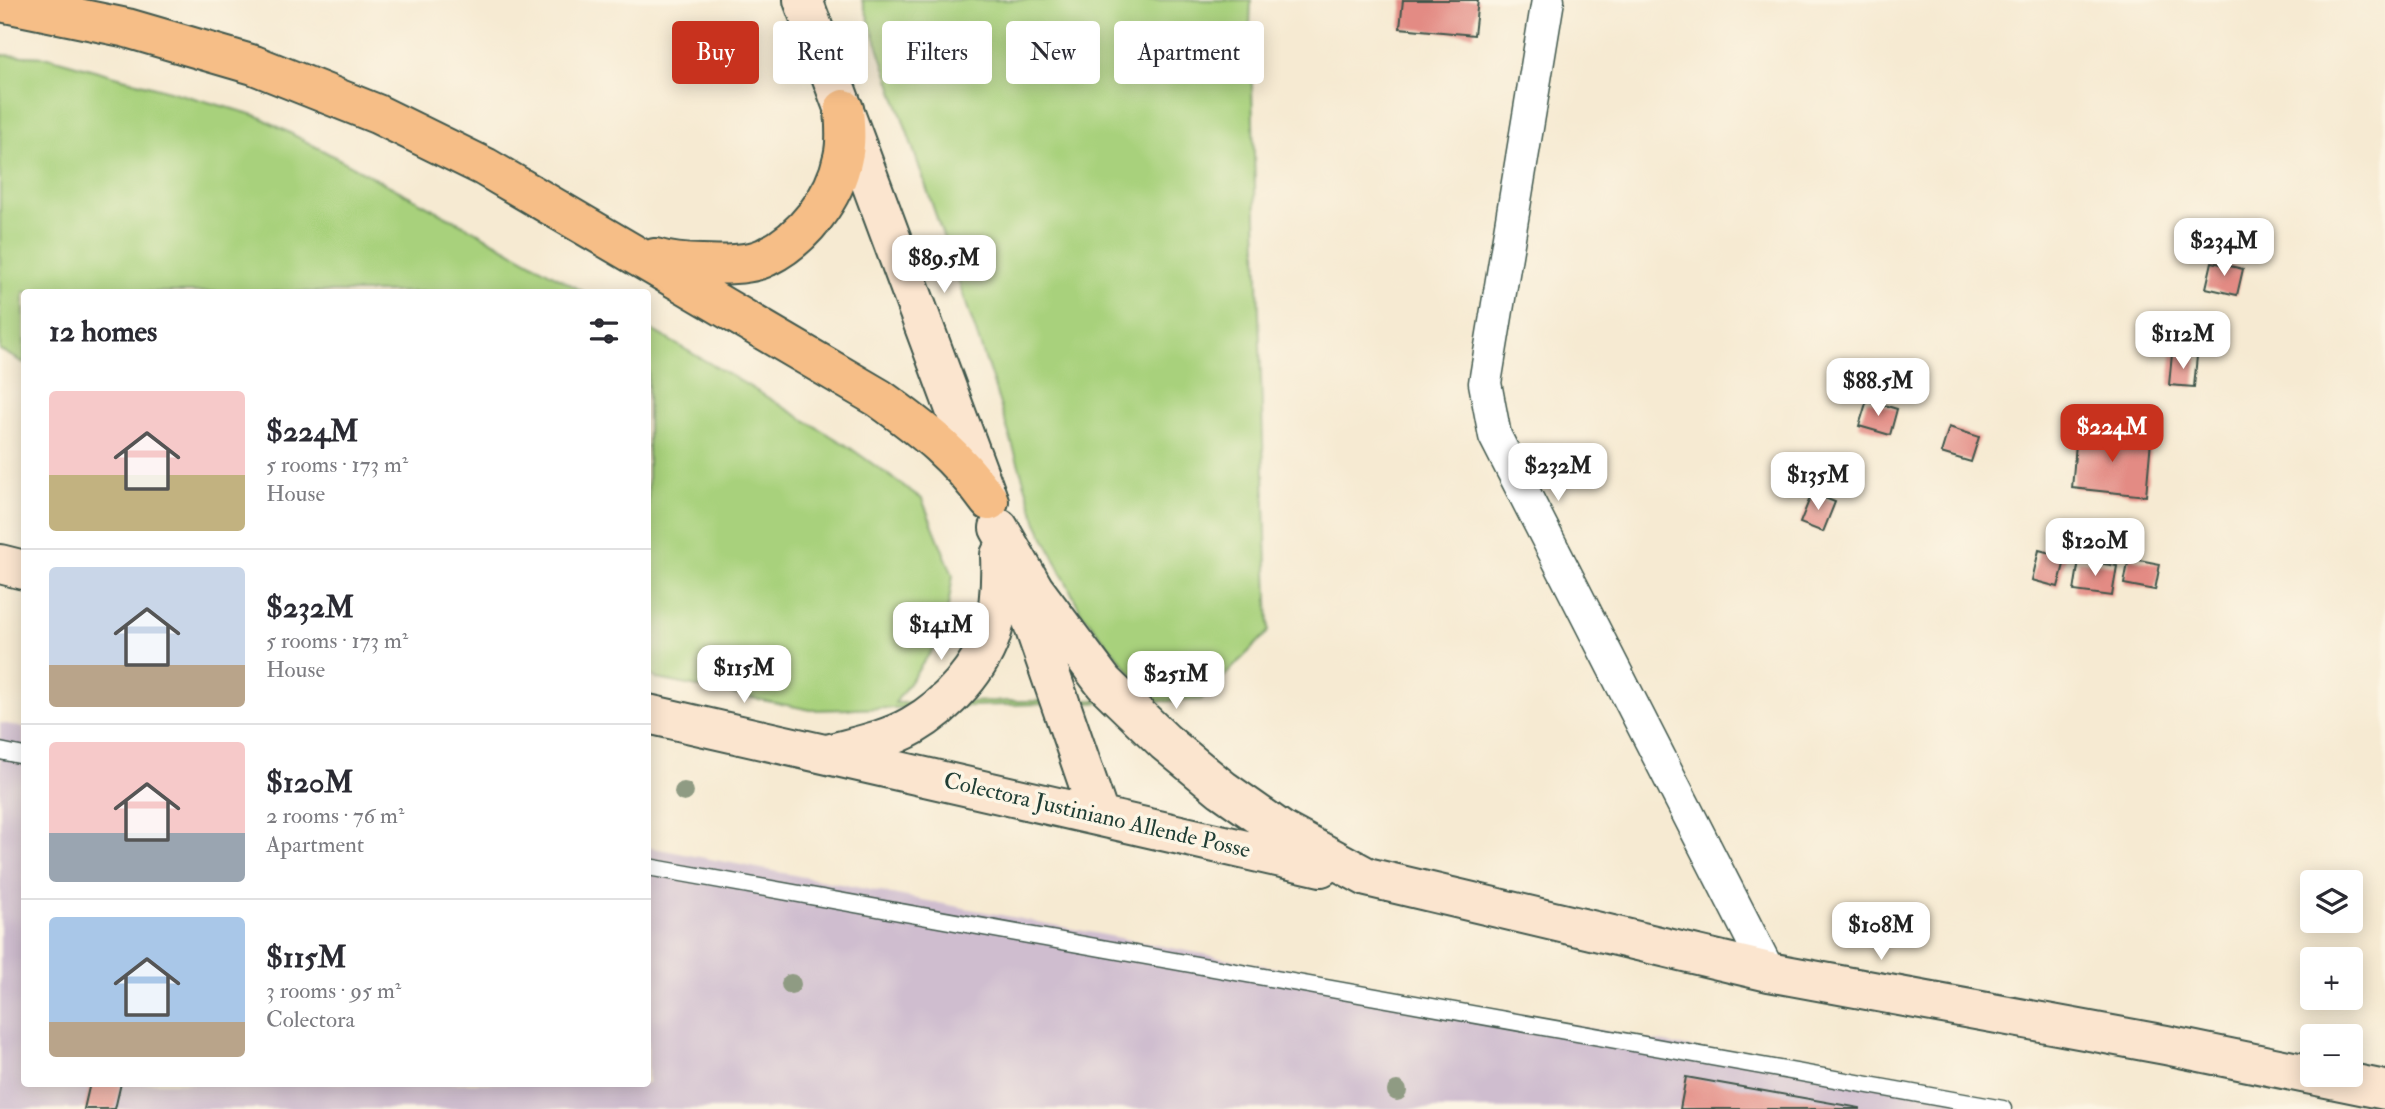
<!DOCTYPE html>
<html lang="en">
<head>
<meta charset="utf-8">
<style>
	body { margin:0; font-family:"IM FELL Double Pica",serif; background:#f7f7f7; color:#2b2b33; height:100vh; display:flex; flex-direction:column; font-size:26px; white-space:nowrap }
	* { box-sizing:border-box; margin:0 }
	p { font-size:23px; color:#7c7c81 }
	.icon { flex:none; width:38px; height:38px; fill:none; stroke:currentColor; stroke-width:2; stroke-linecap:round; stroke-linejoin:round }
	.map { position:relative; flex:1; overflow:hidden }
	.details { position:absolute; left:21px; top:289px; width:630px; height:798px; display:flex; flex-direction:column; background:#fff; border-radius:7px; box-shadow:0 4px 18px #0003 }
	.details>* { flex:none }
	.banner { position:absolute; left:672px; top:21px; width:665px; height:63px; display:flex; gap:14px }
	.controls { position:absolute; left:2300px; top:870px; display:grid; gap:14px }
	.controls a { display:grid; place-items:center; width:63px; height:63px; border-radius:7px; background:#fff; box-shadow:0 4px 18px #0003; font-size:35px }
	.price { position:absolute; translate:-50% -60px; padding:0 16px; border-radius:14px; background:#fff; color:#222; font-size:23px; line-height:46px; filter:drop-shadow(0 2px 4px #0008) }
	.price::after { content:''; position:absolute; left:50%; top:42px; width:21px; height:16px; margin-left:-10px; background:inherit; clip-path:polygon(0 0,100% 0,50% 100%) }
	.price.current { background:#c8321e; color:#fff }
	ul { padding:0; list-style:none }
	li { display:flex; align-items:center; gap:21px; height:175px; padding:0 28px }
	li+li { border-top:2px solid #e1e1e2 }
	li span { display:grid; place-items:center; flex:none; width:196px; height:140px; border-radius:7px; color:#555 }
	li>.icon { margin-inline-start:auto }
	span .icon { width:84px; height:84px; fill:#fffc; stroke-width:1 }
	li b { font-size:30px }
	h2 { display:flex; justify-content:space-between; align-items:center; height:84px; padding:0 28px; font-size:30px }
	.tag { padding:0 24px; border-radius:7px; background:#fff; box-shadow:0 4px 18px #0003; font-size:24px; line-height:63px }
	.tag.current { background:#c8321e; color:#fff }
	.map>svg:first-child { display:block }
	.industrial { fill:#cfbdcf }
	.green { fill:#a8d17c; stroke:#648758; stroke-width:2 }
	.building { fill:#e38b84 }
	.lines { fill:none; stroke-linecap:round; stroke-linejoin:round }
	.service-casing { stroke:#3f574c; stroke-width:19 }
	.minor-casing { stroke:#3f574c; stroke-width:35 }
	.secondary-casing { stroke:#3f574c; stroke-width:42 }
	.motorway-casing { stroke:#3f574c; stroke-width:42 }
	.service { stroke:#fff; stroke-width:16 }
	.minor { stroke:#fff; stroke-width:32 }
	.secondary { stroke:#fbe5cf; stroke-width:38 }
	.motorway { stroke:#f6be87; stroke-width:38 }
	.tree { fill:#8f9b83 }
	.labels { text-anchor:middle; dominant-baseline:central; stroke-width:7; stroke-linejoin:round; paint-order:stroke }
	.street-label { font-size:23px; fill:#1f3d34; stroke:#fcf5e5 }
</style>
</head>
<body>
<div class="map">
<svg width="2385" height="1109" viewBox="0 0 2385 1109">
	<rect width="100%" height="100%" fill="#fcf5e5"/>
	<filter id="ink" filterUnits="userSpaceOnUse"><feTurbulence type="fractalNoise" baseFrequency=".0143" numOctaves="2"/><feDisplacementMap in="SourceGraphic" scale="14" xChannelSelector="R" yChannelSelector="G"/><feConvolveMatrix kernelMatrix="1 2 1 2 8 2 1 2 1" color-interpolation-filters="sRGB"/></filter>
	<filter id="wash" filterUnits="userSpaceOnUse"><feTurbulence type="fractalNoise" baseFrequency=".00686" numOctaves="4" result="noise"/><feDisplacementMap in="SourceGraphic" scale="28" xChannelSelector="R" yChannelSelector="G"/><feGaussianBlur stdDeviation="1.57" result="paint"/><feColorMatrix in="noise" values="0 0 0 0 0 0 0 0 0 0 0 0 0 0 0 0 0 1.4 0 .05"/><feComposite in="paint" operator="in"/></filter>
	<g filter="url(#wash)">
		<rect width="100%" height="100%" fill="#f6ead2"/>
		<path class="industrial" d="M0 723 24 727V1083H648V847L2006 1109H0Z"/>
		<path class="green" d="M862 0H1251L1250 27 1269 631 1201 700 811 710 658 679 648 674V328L742 382 846 445 922 499 953 575 944 633 895 703 1153 699 1081 612 1037 523 990 373Z
			M0 55 48 57 258 116 482 235 584 292H24V363L0 350Z"/>
		<g id="blocks">
			<path class="building" d="M1403 0H1478L1474 35 1400 28Z
				M2212 262 2243 269 2237 295 2206 288Z
				M2172 354 2197 356 2194 387 2169 385Z
				M1867 400 1897 409 1890 435 1859 426Z
				M1949 427 1979 437 1971 462 1941 453Z
				M2077 433 2151 440 2146 496 2072 488Z
				M1812 493 1835 502 1823 532 1800 523Z
				M2039 550 2066 557 2058 587 2032 580Z
				M2129 558 2160 564 2155 590 2124 584Z
				M2079 560 2117 566 2112 596 2074 591Z
				M1686 1077 1860 1108V1109H1680Z
				M90 1083H121L115 1109H84Z"/>
		</g>
	</g>
	<g filter="url(#ink)">
		<use href="#blocks" fill-opacity="0" stroke="#3f574c" stroke-width="2"/>
		<g class="lines">
			<g class="service-casing">
				<path id="service" d="M0 751 24 756
					M648 867 2003 1109"/>
			</g>
			<g class="minor-casing">
				<path id="minor" d="M1548 0 1485 383 1495 436 1769 972"/>
			</g>
			<g class="secondary-casing">
				<path id="secondary" d="M803 0 987 496
					M999 528 1034 589 1104 683 1165 742 1222 789 1282 831 1367 877 1769 972 2166 1045 2385 1090
					M0 564 24 570
					M1022 592 1099 815
					M648 714 1321 867
					M831 753C857 746 888 740 912 726 947 706 982 668 993 629 1000 605 1001 580 1000 555"/>
			</g>
			<g class="motorway-casing">
				<path id="motorway" d="M0 2 127 28 254 65 377 114 485 167 879 398C925 431 956 455 989 501
					M655 258C671 263 686 264 702 264 720 265 751 265 766 257 803 239 835 198 843 157 847 141 845 125 844 109"/>
			</g>
			<use href="#service" class="service"/>
			<use href="#minor" class="minor"/>
			<use href="#secondary" class="secondary"/>
			<use href="#motorway" class="motorway"/>
		</g>
		<g class="tree">
			<circle cx="684" cy="792" r="10"/>
			<circle cx="791" cy="984" r="10"/>
			<circle cx="1397" cy="1091" r="10"/>
		</g>
	</g>
	<g class="labels">
		<g class="street-label">
			<text transform="translate(1097 815) rotate(13)">Colectora Justiniano Allende Posse</text>
		</g>
	</g>
</svg>
<div class="controls">
<a><svg class="icon" aria-label="layers" viewBox="0 0 24 24"><path d="M12 4l9 5-9 5-9-5zM3 14l9 5 9-5"/></svg></a>
<a>+</a>
<a>−</a>
</div>
<b class="price" style="left:2224px;top:278px">$234M</b>
<b class="price" style="left:944px;top:295px">$89.5M</b>
<b class="price" style="left:2183px;top:371px">$112M</b>
<b class="price" style="left:1878px;top:418px">$88.5M</b>
<b class="price current" style="left:2112px;top:464px">$224M</b>
<b class="price" style="left:1558px;top:503px">$232M</b>
<b class="price" style="left:1818px;top:512px">$135M</b>
<b class="price" style="left:2095px;top:578px">$120M</b>
<b class="price" style="left:941px;top:662px">$141M</b>
<b class="price" style="left:744px;top:705px">$115M</b>
<b class="price" style="left:1176px;top:711px">$251M</b>
<b class="price" style="left:1881px;top:962px">$108M</b>
<div class="banner">
<a class="tag current">Buy</a>
<a class="tag">Rent</a>
<a class="tag">Filters</a>
<a class="tag">New</a>
<a class="tag">Apartment</a>
</div>
<section class="details">
<h2>12 homes<svg class="icon" aria-label="filters" viewBox="0 0 24 24"><path d="M4 7h16M4 17h16"/><circle cx="9" cy="7" r="2"/><circle cx="15" cy="17" r="2"/></svg></h2>
<ul>
<li><span style="background:linear-gradient(#f6c9c9 60%,#c2b280 0)"><svg class="icon" aria-label="home" viewBox="0 0 24 24"><path d="M3 11l9-7 9 7M6 9v11h12V9"/></svg></span><div><b>$224M</b><p>5 rooms · 173 m²</p><p>House</p></div></li>
<li><span style="background:linear-gradient(#c9d6e8 70%,#b9a48a 0)"><svg class="icon" aria-label="home" viewBox="0 0 24 24"><path d="M3 11l9-7 9 7M6 9v11h12V9"/></svg></span><div><b>$232M</b><p>5 rooms · 173 m²</p><p>House</p></div></li>
<li><span style="background:linear-gradient(#f6c9c9 65%,#9aa5b1 0)"><svg class="icon" aria-label="home" viewBox="0 0 24 24"><path d="M3 11l9-7 9 7M6 9v11h12V9"/></svg></span><div><b>$120M</b><p>2 rooms · 76 m²</p><p>Apartment</p></div></li>
<li><span style="background:linear-gradient(#a9c7e8 75%,#b9a48a 0)"><svg class="icon" aria-label="home" viewBox="0 0 24 24"><path d="M3 11l9-7 9 7M6 9v11h12V9"/></svg></span><div><b>$115M</b><p>3 rooms · 95 m²</p><p>Colectora</p></div></li>
</ul>
</section>
</div>
</body>
</html>
